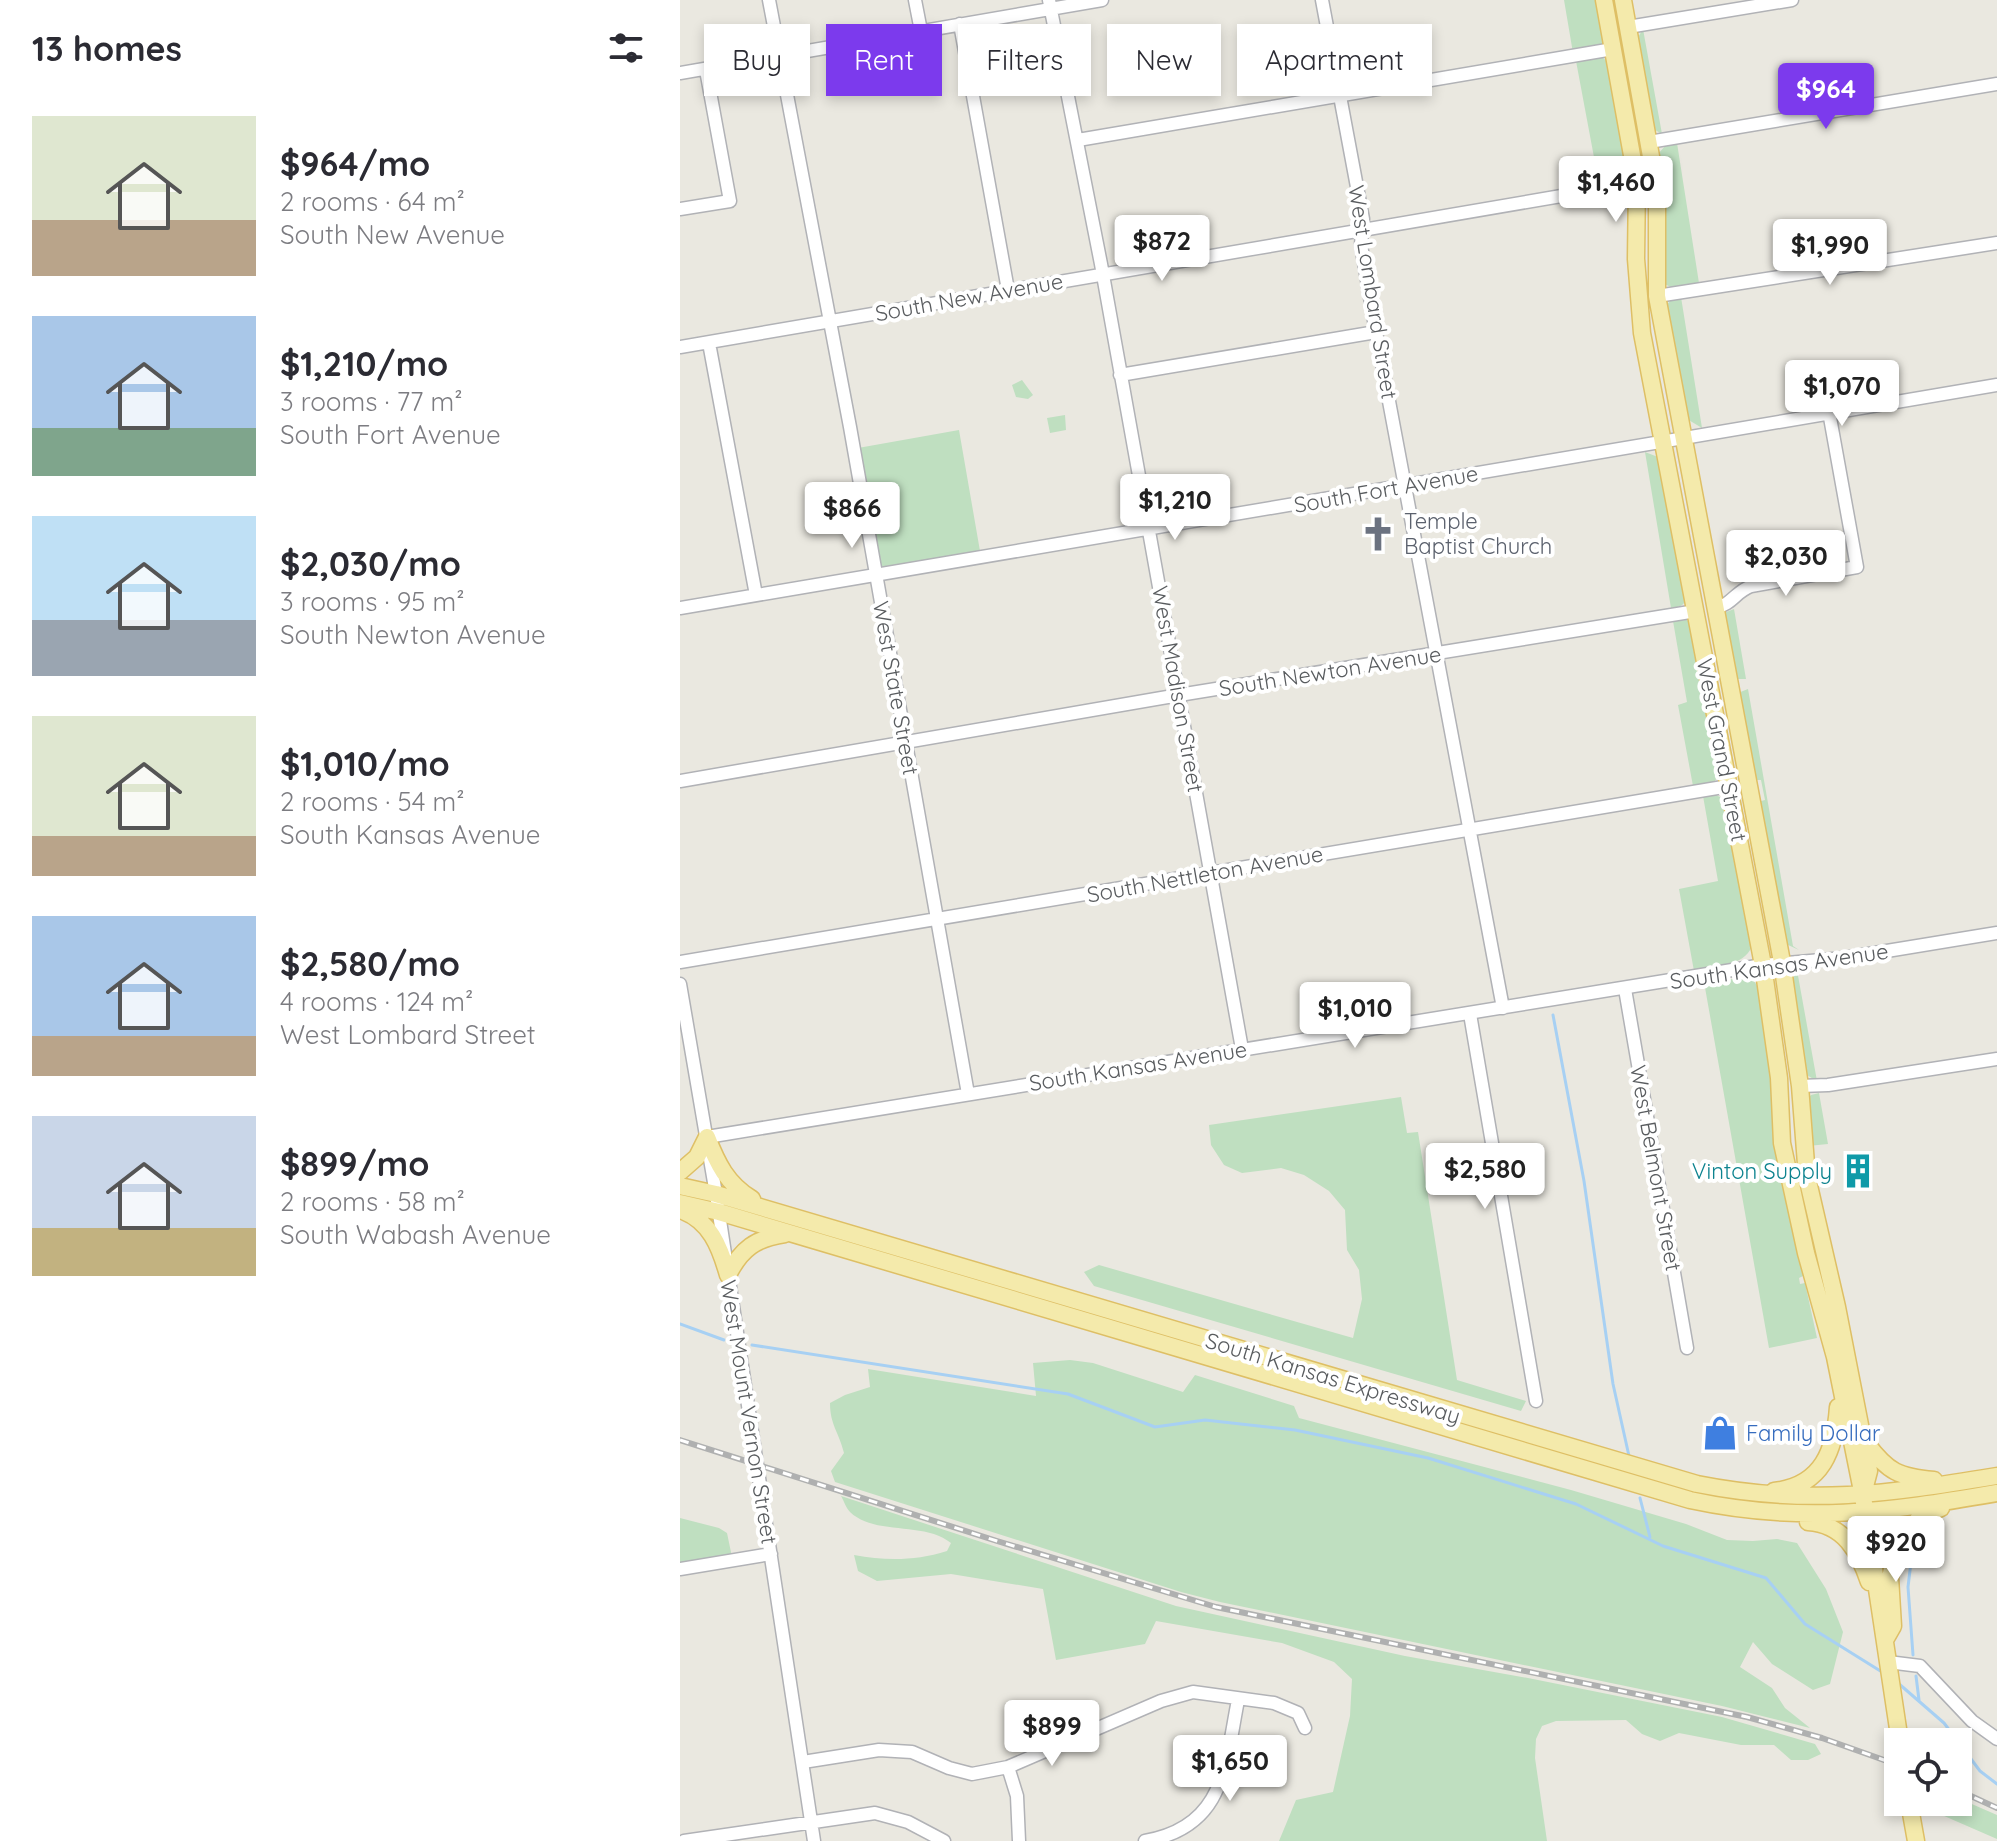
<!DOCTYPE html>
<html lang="en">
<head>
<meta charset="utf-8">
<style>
	body { margin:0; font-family:Quicksand,sans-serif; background:#f7f7f7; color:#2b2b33; height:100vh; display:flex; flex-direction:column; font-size:30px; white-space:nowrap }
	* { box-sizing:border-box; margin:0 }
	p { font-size:26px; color:#7c7c81 }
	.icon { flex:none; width:44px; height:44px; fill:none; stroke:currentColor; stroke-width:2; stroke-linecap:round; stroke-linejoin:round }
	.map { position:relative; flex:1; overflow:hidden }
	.details { display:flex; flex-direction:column; background:#fff; width:680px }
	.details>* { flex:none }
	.top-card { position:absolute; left:24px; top:24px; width:760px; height:72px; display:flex; gap:16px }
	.fabs { position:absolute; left:1204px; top:1728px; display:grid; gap:16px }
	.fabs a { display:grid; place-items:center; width:88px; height:88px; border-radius:0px; background:#fff; box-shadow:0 4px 12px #0003; font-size:40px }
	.price { position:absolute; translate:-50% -68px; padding:0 18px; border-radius:8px; background:#fff; color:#222; font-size:26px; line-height:52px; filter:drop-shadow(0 2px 4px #0008) }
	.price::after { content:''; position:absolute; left:50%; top:48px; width:24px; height:18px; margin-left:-12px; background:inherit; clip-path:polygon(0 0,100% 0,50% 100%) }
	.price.selected { background:#7c3aed; color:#fff }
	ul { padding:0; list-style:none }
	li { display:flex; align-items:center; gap:24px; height:200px; padding:0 32px }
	li span { display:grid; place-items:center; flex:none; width:224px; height:160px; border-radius:0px; color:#555 }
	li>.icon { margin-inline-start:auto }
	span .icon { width:96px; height:96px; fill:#fffc; stroke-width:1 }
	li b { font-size:34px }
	h2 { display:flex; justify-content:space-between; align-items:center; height:96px; padding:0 32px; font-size:34px }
	.chip { padding:0 28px; border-radius:0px; background:#fff; box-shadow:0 4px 12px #0003; font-size:28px; line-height:72px }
	.chip.selected { background:#7c3aed; color:#fff }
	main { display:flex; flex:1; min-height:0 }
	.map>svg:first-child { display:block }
	.green { fill:#bfdfc0 }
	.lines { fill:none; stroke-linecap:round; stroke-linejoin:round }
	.stream { stroke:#a7d0f3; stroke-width:3 }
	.minor-casing { stroke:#b1b2b6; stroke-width:15 }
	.major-casing { stroke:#debf65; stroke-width:19 }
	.minor { stroke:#fff; stroke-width:12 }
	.major { stroke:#f4eaab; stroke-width:16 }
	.rail-casing { stroke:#afb0b0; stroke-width:6 }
	.rail { stroke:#fff; stroke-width:3; stroke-dasharray:9; stroke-linecap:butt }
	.labels { text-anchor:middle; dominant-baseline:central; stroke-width:8; stroke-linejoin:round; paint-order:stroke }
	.street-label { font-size:22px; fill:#595c5f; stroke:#fff }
	.worship-label { font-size:22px; fill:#5b616d; stroke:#fff; text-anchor:start }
	.culture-label { font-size:22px; fill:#0d838f; stroke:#fff; text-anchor:end }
	.shop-label { font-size:22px; fill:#366cbe; stroke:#fff; text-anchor:start }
</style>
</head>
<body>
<main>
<section class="details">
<h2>13 homes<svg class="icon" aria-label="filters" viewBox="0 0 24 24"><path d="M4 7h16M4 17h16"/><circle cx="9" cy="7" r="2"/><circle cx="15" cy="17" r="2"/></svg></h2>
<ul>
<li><span style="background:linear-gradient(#dfe7d0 65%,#b9a48a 0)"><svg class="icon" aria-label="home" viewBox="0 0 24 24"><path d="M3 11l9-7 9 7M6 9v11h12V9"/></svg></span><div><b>$964/mo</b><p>2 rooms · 64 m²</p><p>South New Avenue</p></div></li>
<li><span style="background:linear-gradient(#a9c7e8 70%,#7fa58c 0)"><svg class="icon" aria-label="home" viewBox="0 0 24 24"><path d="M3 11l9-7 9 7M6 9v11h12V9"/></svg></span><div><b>$1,210/mo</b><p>3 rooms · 77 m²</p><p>South Fort Avenue</p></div></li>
<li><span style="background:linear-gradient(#bfe0f5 65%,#9aa5b1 0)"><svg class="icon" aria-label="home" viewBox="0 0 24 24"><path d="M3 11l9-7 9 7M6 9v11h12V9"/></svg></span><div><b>$2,030/mo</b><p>3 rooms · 95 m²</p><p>South Newton Avenue</p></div></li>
<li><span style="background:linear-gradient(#dfe7d0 75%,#b9a48a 0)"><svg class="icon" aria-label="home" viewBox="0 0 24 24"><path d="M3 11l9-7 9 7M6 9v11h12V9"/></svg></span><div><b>$1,010/mo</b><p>2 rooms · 54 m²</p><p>South Kansas Avenue</p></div></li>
<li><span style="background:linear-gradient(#a9c7e8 75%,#b9a48a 0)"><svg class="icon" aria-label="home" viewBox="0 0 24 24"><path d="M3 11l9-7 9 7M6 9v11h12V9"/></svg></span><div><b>$2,580/mo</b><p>4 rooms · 124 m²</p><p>West Lombard Street</p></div></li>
<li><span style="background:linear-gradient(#c9d6e8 70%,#c2b280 0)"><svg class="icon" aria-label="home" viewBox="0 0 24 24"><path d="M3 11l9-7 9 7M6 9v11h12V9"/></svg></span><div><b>$899/mo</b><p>2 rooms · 58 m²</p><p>South Wabash Avenue</p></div></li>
</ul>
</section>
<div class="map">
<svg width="1317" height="1841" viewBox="0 0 1317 1841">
	<rect width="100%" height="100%" fill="#eae8e0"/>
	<path class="green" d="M884 0H918L924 39 921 46 893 53Z
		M963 29 982 134 975 130 971 125 957 39Z
		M922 57 930 64 949 172 944 179 919 184 896 61Z
		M997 143 1019 283 991 287 984 284 978 154 986 145Z
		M1001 297 1022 428 1007 419 986 306 990 301Z
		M342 380 353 395 348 399 336 397 332 385Z
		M385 415 386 430 370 433 367 418Z
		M279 430 300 551 201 567 178 448Z
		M965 452 978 457 984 468 1007 598C1004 606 999 607 991 608Z
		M1054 609 1066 679H1056L1044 613Z
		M1007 620 1011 623 1040 774 1034 782 1013 786 998 705 1007 702 993 621Z
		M1068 689 1113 946 1119 950 1106 944 1081 829V801L1085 800 1081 780H1077L1070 766 1058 693Z
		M1034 794 1044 799 1072 946C1064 967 1033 967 1014 971L999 889 1038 881 1023 796Z
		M1117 970 1137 1081 1125 1074 1111 981Z
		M1063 978 1074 981 1080 990 1093 1055 1097 1151 1123 1276 1119 1278 1120 1284 1125 1283 1137 1338 1089 1348 1024 982Z
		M1139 1093 1148 1144 1128 1146 1126 1100 1131 1095Z
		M721 1097 727 1133 738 1132 777 1380 846 1401 841 1411 414 1286 404 1272 419 1265 673 1338 682 1299 679 1270 667 1250 665 1210 649 1191 624 1175 601 1168 562 1173 544 1165 531 1145 529 1125Z
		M390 1360 413 1363 503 1392 515 1375 614 1406 619 1418 891 1490 1006 1524 1047 1540 1073 1541 1097 1539 1117 1543 1146 1589 1163 1632 1150 1684 1133 1690 1092 1664 1073 1642 1060 1667 1092 1688 1105 1708 1130 1728 1042 1706 540 1602 501 1592 155 1482 151 1471 164 1453C159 1432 150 1425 150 1403L165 1395 190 1387 188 1369 356 1396 353 1363Z
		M161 1496 496 1606 725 1656 848 1678 1042 1717 1135 1744 1141 1754 1128 1760H1111L1094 1745H1061L999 1733 980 1741 962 1734 946 1720 876 1721 862 1726 856 1739 855 1758 867 1841H599L616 1800 653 1792 670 1716 672 1679 654 1662 602 1643 476 1621 465 1644 376 1660 363 1589 271 1574 197 1581 178 1571 174 1555C206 1561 235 1561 267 1551L271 1543C244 1521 195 1536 170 1512 166 1508 164 1501 161 1496Z
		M0 1518 39 1528 47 1533 52 1557 0 1565Z
		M1278 1798 1317 1815V1839L1255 1812 1253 1802H1278Z"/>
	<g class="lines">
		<path class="stream" d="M873 1015 904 1181 933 1384 949 1456
			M0 1324 44 1340
			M72 1345 388 1394 475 1427 525 1420 615 1430 748 1458 896 1504 983 1546 1086 1578 1125 1624 1202 1672
			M960 1498 970 1537
			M1233 1655 1228 1587 1234 1537
			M1236 1676 1239 1700
			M1218 1683 1264 1723 1300 1771 1317 1784"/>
		<g class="minor-casing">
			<path id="minor" d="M89 0 170 427 288 1094
				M235 0 241 31
				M369 0 421 264 562 1049
				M642 0 683 219 681 245 696 332 823 1008
				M280 24 328 290
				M948 27 1112 0
				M0 73 422 0
				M398 140 933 49
				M969 142 1317 84
				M0 209 50 201 26 70
				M977 296 1317 243
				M29 343 76 595
				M0 347 957 183
				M440 375 696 332
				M0 608 1317 385
				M1035 608C1053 604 1055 592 1071 586L1177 567 1149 412
				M0 781 499 695 1016 611
				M0 962 1049 786
				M0 984 36 1194 134 1841
				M945 989 1007 1348
				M790 1014 856 1401
				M1120 1086 1148 1085 1317 1059
				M27 1137 1083 965 1164 958 1317 933
				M0 1569 91 1554
				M1208 1662 1240 1666 1292 1721 1317 1739
				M123 1762 199 1750 232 1752 269 1768 292 1774 328 1767 481 1701 513 1692 594 1703 618 1713 625 1728
				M328 1767 337 1796 339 1841
				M4 1841 195 1813 228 1822 264 1841
				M465 1841C545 1827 545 1766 558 1700"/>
		</g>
		<g class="major-casing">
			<path id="major" d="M924 0 957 183 956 259 962 333 1083 965 1099 1078 1102 1143 1126 1253 1155 1357 1183 1496 1220 1742
				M943 0 977 190V296L1102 962 1120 1086 1127 1177 1157 1307 1189 1471 1183 1494
				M27 1137C37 1163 47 1184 72 1199
				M0 1172 17 1157 27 1137
				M0 1186 36 1194 1017 1484C1128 1506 1208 1494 1317 1476
				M0 1203 39 1212 1010 1500C1121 1524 1207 1512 1317 1493
				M0 1210C30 1220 40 1247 48 1275
				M48 1275C61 1249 76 1238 105 1234
				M1187 1444C1208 1472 1219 1477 1254 1480
				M1094 1491C1143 1486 1155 1449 1158 1407
				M1128 1522C1164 1524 1179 1552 1189 1582
				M1205 1640 1213 1626 1210 1577 1219 1544 1240 1517 1261 1508
				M1229 1802 1236 1841"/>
		</g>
		<use href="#minor" class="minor"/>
		<use href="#major" class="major"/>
		<g class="rail-casing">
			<path id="rail" d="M0 1440 317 1541 536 1607 1067 1717 1142 1738 1218 1765
				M1278 1790 1317 1808"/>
		</g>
		<use href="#rail" class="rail"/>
	</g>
	<defs>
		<g id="church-bare" transform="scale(2.76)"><path d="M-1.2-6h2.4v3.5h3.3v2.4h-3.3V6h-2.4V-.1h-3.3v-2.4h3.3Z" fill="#6b7280" stroke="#fff" stroke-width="2.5" paint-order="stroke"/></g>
		<g id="building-bare" transform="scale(2.76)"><path d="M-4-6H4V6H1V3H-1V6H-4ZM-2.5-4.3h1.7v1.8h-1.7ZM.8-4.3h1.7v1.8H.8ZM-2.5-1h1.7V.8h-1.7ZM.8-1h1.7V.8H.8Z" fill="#0f9aa8" stroke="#fff" stroke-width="2.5" paint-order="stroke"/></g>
		<g id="shop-bare" transform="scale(2.76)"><path d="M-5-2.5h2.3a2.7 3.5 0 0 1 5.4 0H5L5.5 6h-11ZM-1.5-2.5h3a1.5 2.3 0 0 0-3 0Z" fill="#3f7fe0" stroke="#fff" stroke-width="2.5" paint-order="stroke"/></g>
	</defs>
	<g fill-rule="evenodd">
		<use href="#church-bare" x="698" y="534"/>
		<use href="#building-bare" x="1178" y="1171"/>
		<use href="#shop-bare" x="1040" y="1433"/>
	</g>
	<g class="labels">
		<g class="street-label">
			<text transform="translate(693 292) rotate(81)">West Lombard Street</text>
			<text transform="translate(289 297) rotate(-10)">South New Avenue</text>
			<text transform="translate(706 489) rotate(-10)">South Fort Avenue</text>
			<text transform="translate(650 671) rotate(-9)">South Newton Avenue</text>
			<text transform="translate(216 688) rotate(80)">West State Street</text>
			<text transform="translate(498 689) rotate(80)">West Madison Street</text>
			<text transform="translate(1042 750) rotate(79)">West Grand Street</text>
			<text transform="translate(525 874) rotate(-10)">South Nettleton Avenue</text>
			<text transform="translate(1099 966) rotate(-8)">South Kansas Avenue</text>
			<text transform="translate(458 1066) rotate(-9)">South Kansas Avenue</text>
			<text transform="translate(976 1168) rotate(80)">West Belmont Street</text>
			<text transform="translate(653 1378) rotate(17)">South Kansas Expressway</text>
			<text transform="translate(69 1412) rotate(81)">West Mount Vernon Street</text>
		</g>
		<g class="worship-label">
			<text x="724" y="521">Temple<tspan x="724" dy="25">Baptist Church</tspan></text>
		</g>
		<g class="culture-label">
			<text x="1152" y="1171">Vinton Supply</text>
		</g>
		<g class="shop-label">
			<text x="1066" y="1433">Family Dollar</text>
		</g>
	</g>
</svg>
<div class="fabs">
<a><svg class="icon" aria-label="locate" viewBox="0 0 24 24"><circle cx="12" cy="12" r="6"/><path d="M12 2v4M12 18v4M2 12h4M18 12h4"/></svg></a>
</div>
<b class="price selected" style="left:1146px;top:131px">$964</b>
<b class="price" style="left:936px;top:224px">$1,460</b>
<b class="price" style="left:482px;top:283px">$872</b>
<b class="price" style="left:1150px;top:287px">$1,990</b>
<b class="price" style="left:1162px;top:428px">$1,070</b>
<b class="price" style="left:495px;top:542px">$1,210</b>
<b class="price" style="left:172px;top:550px">$866</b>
<b class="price" style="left:1106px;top:598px">$2,030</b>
<b class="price" style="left:675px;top:1050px">$1,010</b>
<b class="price" style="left:805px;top:1211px">$2,580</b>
<b class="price" style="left:1216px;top:1584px">$920</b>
<b class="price" style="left:372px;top:1768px">$899</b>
<b class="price" style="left:550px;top:1803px">$1,650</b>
<div class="top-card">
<a class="chip">Buy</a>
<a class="chip selected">Rent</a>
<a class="chip">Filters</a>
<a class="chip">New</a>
<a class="chip">Apartment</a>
</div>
</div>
</main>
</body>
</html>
